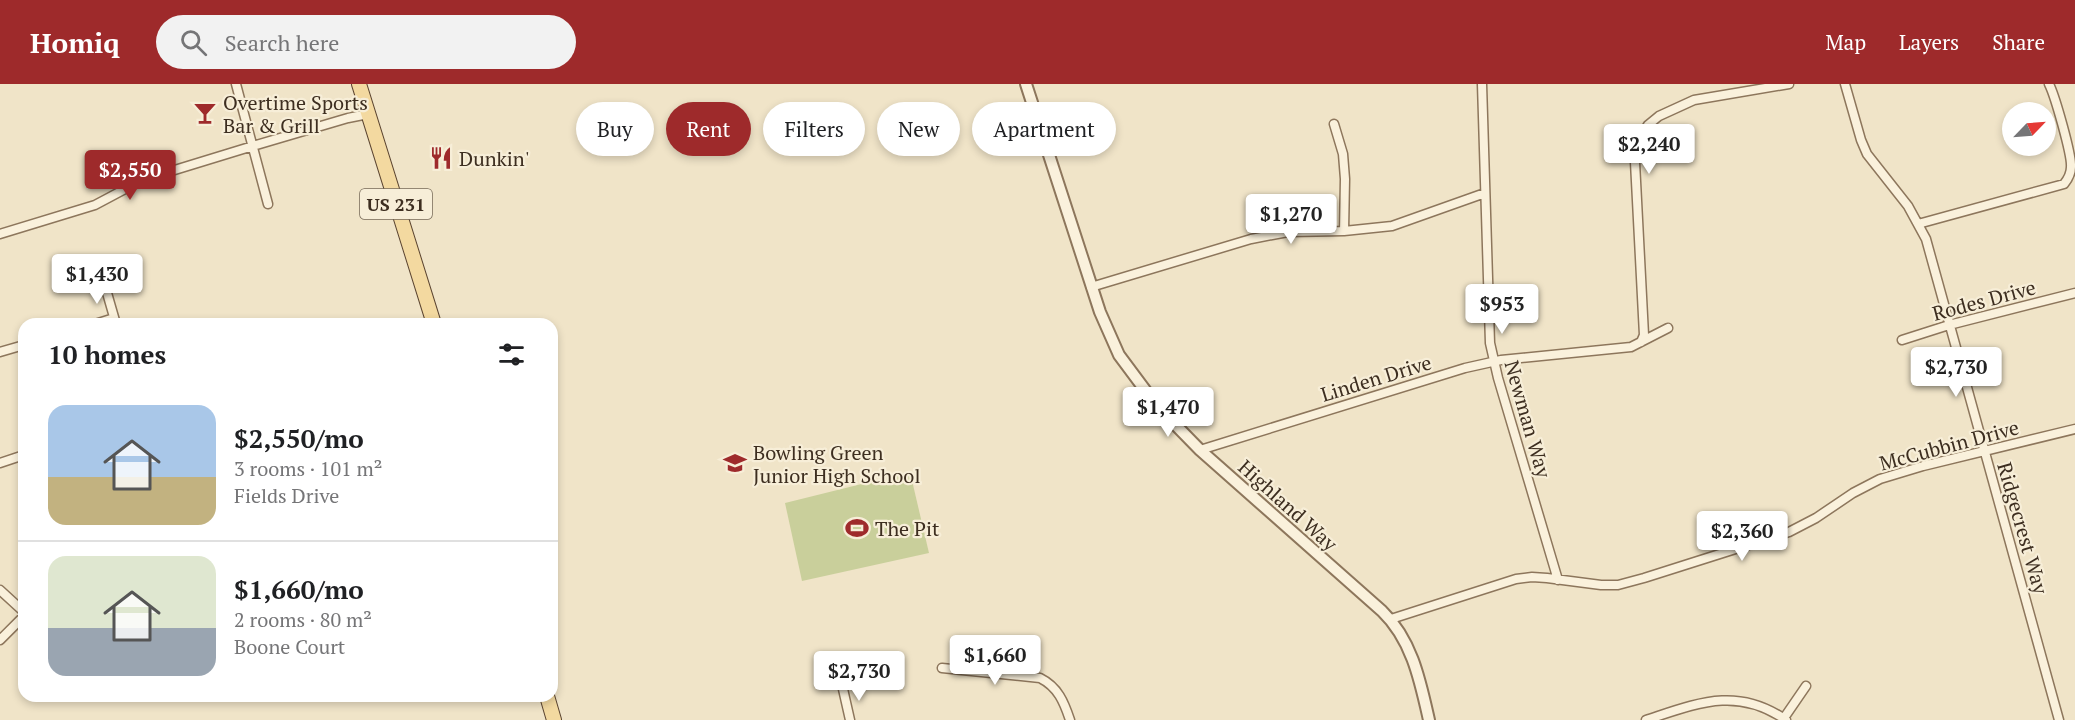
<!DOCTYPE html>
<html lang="en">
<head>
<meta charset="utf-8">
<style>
	body { margin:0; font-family:"PT Serif",serif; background:#f2f2f2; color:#202124; height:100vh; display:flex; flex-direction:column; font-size:22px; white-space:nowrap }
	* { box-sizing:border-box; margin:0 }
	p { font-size:20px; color:#757577 }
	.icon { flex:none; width:33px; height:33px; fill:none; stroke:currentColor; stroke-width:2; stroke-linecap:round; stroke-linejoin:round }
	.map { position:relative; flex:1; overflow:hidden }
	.drawer { position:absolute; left:18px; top:234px; width:540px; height:384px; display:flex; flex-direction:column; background:#fff; border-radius:18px; box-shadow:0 3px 9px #0003 }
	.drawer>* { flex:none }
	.banner { position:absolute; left:576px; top:18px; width:570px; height:54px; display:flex; gap:12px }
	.needle { width:39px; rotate:65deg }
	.fabs { position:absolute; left:2002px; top:18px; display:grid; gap:12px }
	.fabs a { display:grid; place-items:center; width:54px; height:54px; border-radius:50%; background:#fff; box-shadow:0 3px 9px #0003; font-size:30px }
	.price { position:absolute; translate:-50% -51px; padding:0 14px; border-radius:6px; background:#fff; color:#222; font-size:20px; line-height:39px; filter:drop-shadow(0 2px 3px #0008) }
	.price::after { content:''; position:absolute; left:50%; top:36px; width:18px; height:14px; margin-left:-9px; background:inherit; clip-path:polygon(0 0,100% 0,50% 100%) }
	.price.selected { background:#9e2a2b; color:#fff }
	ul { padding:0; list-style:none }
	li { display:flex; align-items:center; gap:18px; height:150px; padding:0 30px }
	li+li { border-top:2px solid #e0e0e0 }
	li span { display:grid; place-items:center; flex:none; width:168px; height:120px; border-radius:18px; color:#555 }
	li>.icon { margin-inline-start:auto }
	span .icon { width:72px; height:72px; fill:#fffc; stroke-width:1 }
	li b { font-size:26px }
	h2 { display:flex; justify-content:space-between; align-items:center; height:72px; padding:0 30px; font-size:26px }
	.chip { padding:0 21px; border-radius:27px; background:#fff; box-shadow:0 3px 9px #0003; font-size:21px; line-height:54px }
	.chip.selected { background:#9e2a2b; color:#fff }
	header { display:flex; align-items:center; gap:36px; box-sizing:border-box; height:84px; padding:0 30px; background:#9e2a2b; color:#fff }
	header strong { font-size:28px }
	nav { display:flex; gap:33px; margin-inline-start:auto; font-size:21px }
	.search { width:420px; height:54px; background:#f2f2f2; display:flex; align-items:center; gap:15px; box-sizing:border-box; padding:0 21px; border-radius:33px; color:#757577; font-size:22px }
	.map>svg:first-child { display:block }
	.green { fill:#c9cf9b }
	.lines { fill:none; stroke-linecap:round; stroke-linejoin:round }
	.minor-casing { stroke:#8d765c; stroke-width:11 }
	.tertiary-casing { stroke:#8d765c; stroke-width:14 }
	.primary-casing { stroke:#5b4430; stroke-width:16 }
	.minor { stroke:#faf1dc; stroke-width:8 }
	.tertiary { stroke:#faf1dc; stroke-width:10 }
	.primary { stroke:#f3d9a0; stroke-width:14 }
	.labels { text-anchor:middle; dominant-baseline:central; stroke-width:4.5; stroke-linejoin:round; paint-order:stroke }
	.shield { fill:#f7eed8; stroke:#756857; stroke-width:1.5 }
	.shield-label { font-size:18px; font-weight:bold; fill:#3d2e20 }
	.poi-label { font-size:20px; fill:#3d2e20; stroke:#f7eed8; text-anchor:start }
	.street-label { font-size:20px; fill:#3d2e20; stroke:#f7eed8 }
</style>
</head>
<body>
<header>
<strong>Homiq</strong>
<div class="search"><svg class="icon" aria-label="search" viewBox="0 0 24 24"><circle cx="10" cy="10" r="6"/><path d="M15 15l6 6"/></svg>Search here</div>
<nav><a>Map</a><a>Layers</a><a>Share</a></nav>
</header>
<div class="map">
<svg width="2075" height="636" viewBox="0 0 2075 636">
	<rect width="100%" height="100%" fill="#f0e4c8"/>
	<path class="green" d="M910 388 929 469 802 497 785 419Z"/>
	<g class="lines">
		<g class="minor-casing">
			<path id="minor" d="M236 0 268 120
				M1482 0 1490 259 1498 294 1558 496
				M1845 0 1861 56 1867 70 1908 122 1926 155 2059 636
				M1334 40 1343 70 1345 95 1344 147
				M1918 140 2064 100C2068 95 2071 90 2071 83 2072 71 2055 12 2049 0
				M0 150 95 121 142 96 253 62 348 34 368 30
				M103 195 116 240
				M1091 203 1251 155 1288 148 1344 147 1392 142 1485 109
				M95 240 114 234
				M1902 256 1949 241 2075 209
				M1641 258 1644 251 1635 78 1643 49 1648 41 1659 32 1694 16 1789 0
				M0 268 24 261
				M1200 366 1465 284 1501 276 1631 263 1668 244
				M0 379 24 371
				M0 506 24 528
				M1391 535 1516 495 1532 493 1547 494 1601 501H1618L1644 494 1789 448 1816 434 1853 409 1880 395 1923 382 2075 345
				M0 556 24 532
				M942 584 1040 594C1058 603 1064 618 1070 636
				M843 605 850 636
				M1784 634 1806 602
				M1646 636C1698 619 1737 602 1786 636"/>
		</g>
		<g class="tertiary-casing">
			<path id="tertiary" d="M1026 0 1100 228 1119 271 1157 322 1200 366 1382 527C1412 556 1420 596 1429 636"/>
		</g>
		<g class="primary-casing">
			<path id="primary" d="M359 0 434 240
				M547 612 554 636"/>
		</g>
		<use href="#minor" class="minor"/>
		<use href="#tertiary" class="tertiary"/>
		<use href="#primary" class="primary"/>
	</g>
	<defs>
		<g id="bar-bare" transform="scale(1.8)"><path d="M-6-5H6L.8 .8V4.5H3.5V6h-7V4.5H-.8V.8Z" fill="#9e2a2b" stroke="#f7eed8" stroke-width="2.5" paint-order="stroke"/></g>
		<g id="restaurant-bare" transform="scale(1.8)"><path d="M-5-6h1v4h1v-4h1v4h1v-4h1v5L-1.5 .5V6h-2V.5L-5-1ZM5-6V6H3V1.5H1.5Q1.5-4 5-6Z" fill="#9e2a2b" stroke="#f7eed8" stroke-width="2.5" paint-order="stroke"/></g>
		<g id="school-bare" transform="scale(1.8)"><path d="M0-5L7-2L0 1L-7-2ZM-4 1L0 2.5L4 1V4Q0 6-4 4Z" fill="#9e2a2b" stroke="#f7eed8" stroke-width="2.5" paint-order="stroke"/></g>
		<g id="stadium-bare" transform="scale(1.8)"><path d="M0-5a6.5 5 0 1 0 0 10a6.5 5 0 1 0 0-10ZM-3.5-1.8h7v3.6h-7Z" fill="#9e2a2b" stroke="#f7eed8" stroke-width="2.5" paint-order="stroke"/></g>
	</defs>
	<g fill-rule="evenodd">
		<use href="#bar-bare" x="205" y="29"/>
		<use href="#restaurant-bare" x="441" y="74"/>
		<use href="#school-bare" x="735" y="379"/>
		<use href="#stadium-bare" x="857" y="444"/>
	</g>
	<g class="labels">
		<rect class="shield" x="360" y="105" width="72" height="30" rx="4.5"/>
		<g class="shield-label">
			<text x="396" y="120">US 231</text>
		</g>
		<g class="poi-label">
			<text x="223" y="18">Overtime Sports<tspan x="223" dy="23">Bar &amp; Grill</tspan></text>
			<text x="459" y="74">Dunkin'</text>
			<text x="753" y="368">Bowling Green<tspan x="753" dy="23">Junior High School</tspan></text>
			<text x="875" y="444">The Pit</text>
		</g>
		<g class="street-label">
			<text transform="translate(1984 216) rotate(-15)">Rodes Drive</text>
			<text transform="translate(1376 294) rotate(-17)">Linden Drive</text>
			<text transform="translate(1528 335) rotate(74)">Newman Way</text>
			<text transform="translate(1949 361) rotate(-15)">McCubbin Drive</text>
			<text transform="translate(1288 421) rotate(42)">Highland Way</text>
			<text transform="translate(2023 444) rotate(74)">Ridgecrest Way</text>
		</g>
	</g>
</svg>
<div class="fabs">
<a><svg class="needle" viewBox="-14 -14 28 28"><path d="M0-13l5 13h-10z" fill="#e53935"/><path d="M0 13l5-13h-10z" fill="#757577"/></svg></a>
</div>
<b class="price" style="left:1649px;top:91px">$2,240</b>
<b class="price selected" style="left:130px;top:117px">$2,550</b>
<b class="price" style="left:1291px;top:161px">$1,270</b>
<b class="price" style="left:97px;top:221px">$1,430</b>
<b class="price" style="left:1502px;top:251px">$953</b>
<b class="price" style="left:1956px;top:314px">$2,730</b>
<b class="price" style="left:1168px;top:354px">$1,470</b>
<b class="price" style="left:1742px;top:478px">$2,360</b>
<b class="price" style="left:995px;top:602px">$1,660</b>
<b class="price" style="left:859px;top:618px">$2,730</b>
<div class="banner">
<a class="chip">Buy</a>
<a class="chip selected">Rent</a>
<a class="chip">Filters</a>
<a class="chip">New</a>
<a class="chip">Apartment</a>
</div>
<section class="drawer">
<h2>10 homes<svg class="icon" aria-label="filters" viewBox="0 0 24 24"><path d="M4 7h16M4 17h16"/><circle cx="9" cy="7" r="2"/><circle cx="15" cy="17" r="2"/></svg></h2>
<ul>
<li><span style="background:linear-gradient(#a9c7e8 60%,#c2b280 0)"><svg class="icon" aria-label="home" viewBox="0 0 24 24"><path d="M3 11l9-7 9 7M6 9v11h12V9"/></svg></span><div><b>$2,550/mo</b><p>3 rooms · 101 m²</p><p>Fields Drive</p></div></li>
<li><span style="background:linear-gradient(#dfe7d0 60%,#9aa5b1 0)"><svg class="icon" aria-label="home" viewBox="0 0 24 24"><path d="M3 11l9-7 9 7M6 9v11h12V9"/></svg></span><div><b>$1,660/mo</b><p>2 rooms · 80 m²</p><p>Boone Court</p></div></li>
</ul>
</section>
</div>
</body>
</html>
